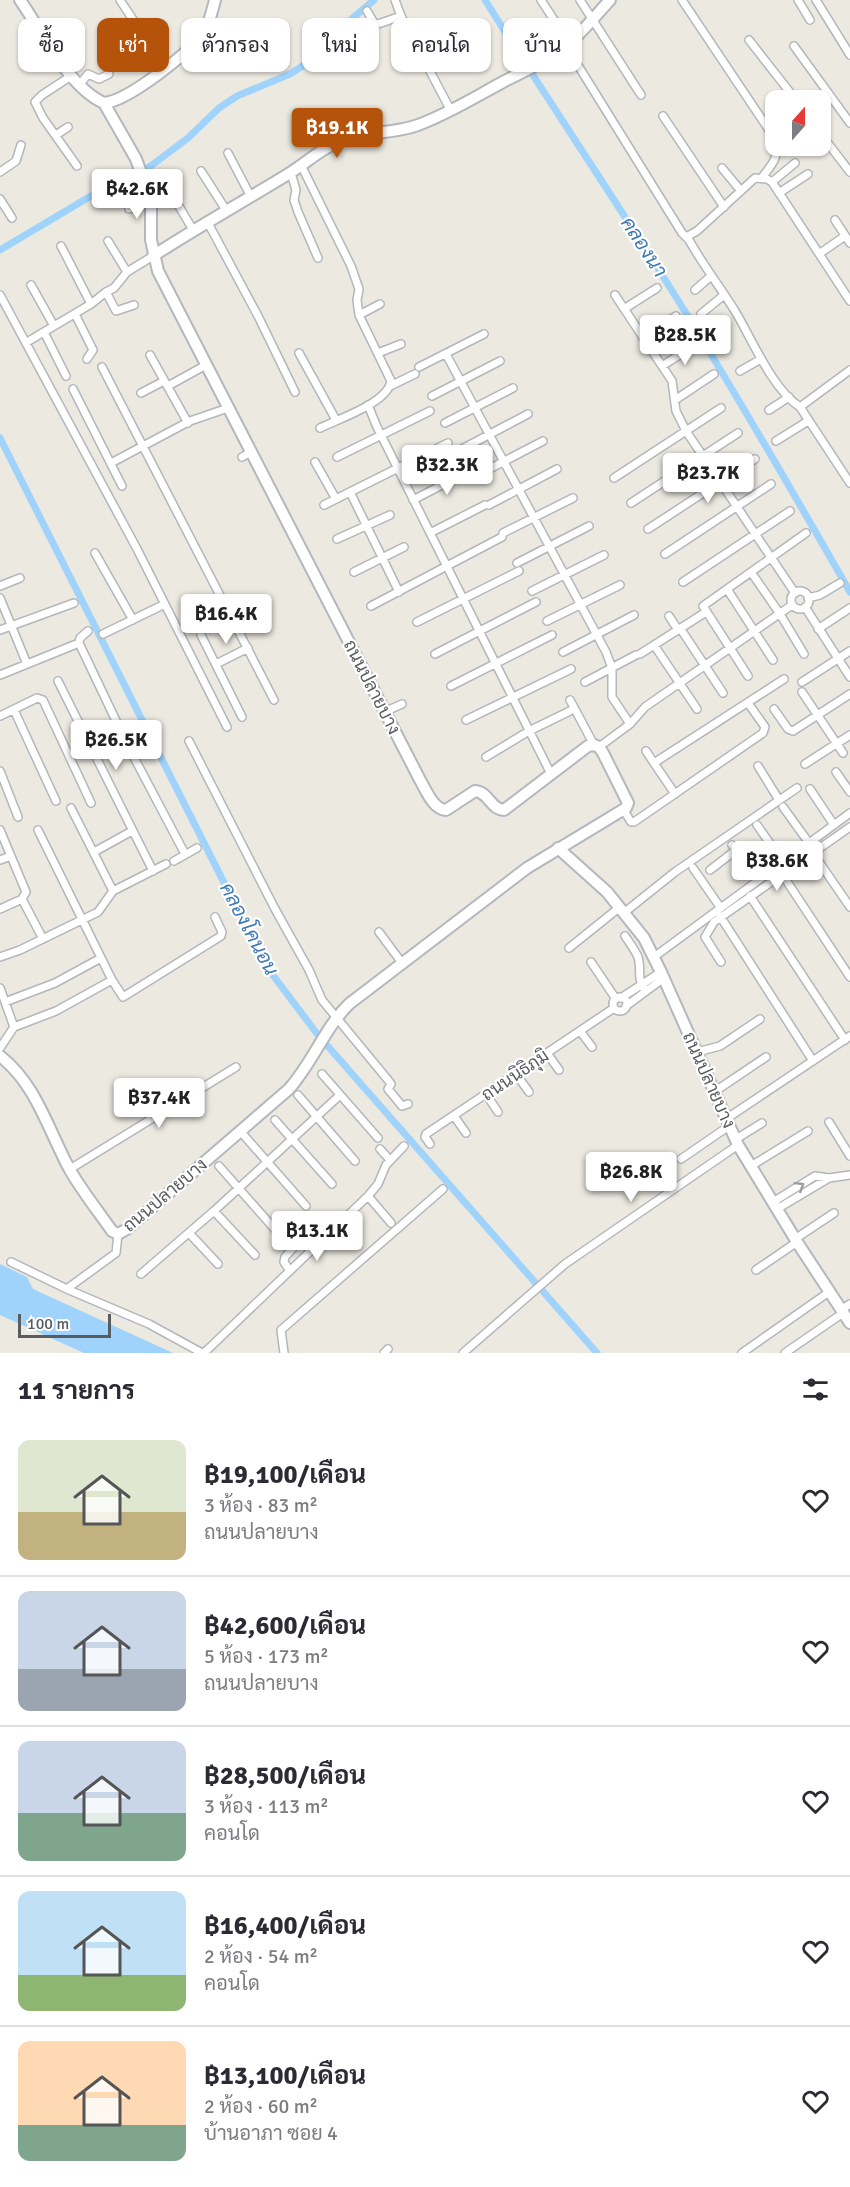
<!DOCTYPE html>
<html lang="th">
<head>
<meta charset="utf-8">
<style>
	body { margin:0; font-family:Signika,Sarabun,sans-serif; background:#f2f2f3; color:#2b2b33; height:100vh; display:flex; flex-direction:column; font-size:22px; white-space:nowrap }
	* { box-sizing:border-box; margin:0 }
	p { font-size:20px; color:#7c7c81 }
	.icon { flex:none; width:33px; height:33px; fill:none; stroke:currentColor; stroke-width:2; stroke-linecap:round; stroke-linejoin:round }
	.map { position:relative; height:1353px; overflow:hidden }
	.side { display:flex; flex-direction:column; background:#fff; flex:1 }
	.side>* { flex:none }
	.top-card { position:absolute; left:18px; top:18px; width:814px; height:54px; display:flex; gap:12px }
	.needle { width:39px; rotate:21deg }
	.fabs { position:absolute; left:765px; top:90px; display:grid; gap:12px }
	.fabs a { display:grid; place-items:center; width:66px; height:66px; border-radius:12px; background:#fff; box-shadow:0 2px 4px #0004; font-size:30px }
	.scale { position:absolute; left:18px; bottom:15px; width:93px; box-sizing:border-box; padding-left:6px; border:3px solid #595c61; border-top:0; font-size:16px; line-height:21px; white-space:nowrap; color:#595c61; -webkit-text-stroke:4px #fff; paint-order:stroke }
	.price { position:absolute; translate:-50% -51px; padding:0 14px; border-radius:6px; background:#fff; color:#222; font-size:20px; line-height:39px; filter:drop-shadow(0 2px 3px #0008) }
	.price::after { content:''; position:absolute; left:50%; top:36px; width:18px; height:14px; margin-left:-9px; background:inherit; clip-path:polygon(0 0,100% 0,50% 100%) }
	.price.selected { background:#b45309; color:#fff }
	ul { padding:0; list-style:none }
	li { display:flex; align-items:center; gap:18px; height:150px; padding:0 18px }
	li+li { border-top:2px solid #e1e1e2 }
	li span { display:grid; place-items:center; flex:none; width:168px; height:120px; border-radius:12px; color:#555 }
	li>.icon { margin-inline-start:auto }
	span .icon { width:72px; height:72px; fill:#fffc; stroke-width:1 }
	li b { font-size:26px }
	h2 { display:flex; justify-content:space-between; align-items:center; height:72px; padding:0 18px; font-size:26px }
	.tag { padding:0 21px; border-radius:12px; background:#fff; box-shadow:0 2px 4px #0004; font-size:21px; line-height:54px }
	.tag.selected { background:#b45309; color:#fff }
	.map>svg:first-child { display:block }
	.water { fill:#9fd3fc }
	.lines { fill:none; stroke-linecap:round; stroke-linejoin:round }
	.canal { stroke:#9fd3fc; stroke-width:7 }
	.street-casing { stroke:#b3b6bb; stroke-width:10 }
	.secondary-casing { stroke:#b4b7bd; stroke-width:14 }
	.street { stroke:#fff; stroke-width:7 }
	.secondary { stroke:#fff; stroke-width:10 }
	.oneway { stroke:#9b9da0 }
	.labels { text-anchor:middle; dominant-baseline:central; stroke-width:4.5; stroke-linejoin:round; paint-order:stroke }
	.street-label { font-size:18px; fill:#595c61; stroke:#fff }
	.water-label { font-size:20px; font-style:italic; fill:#4079b5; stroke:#fff }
</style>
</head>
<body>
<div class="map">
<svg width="850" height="1353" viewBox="0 0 850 1353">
	<rect width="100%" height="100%" fill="#ebe9e0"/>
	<path class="water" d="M0 1264 27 1277 33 1289 173 1353H84L0 1315Z"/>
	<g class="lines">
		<path class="canal" d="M485 0C552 107 623 211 689 318 744 408 797 499 850 592
			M0 250 106 187 135 176 152 165 188 138 219 108 237 96 290 74 304 65 330 42 340 29 374 0
			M0 438 266 966 318 1035 597 1353"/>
		<g class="street-casing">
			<path id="street" d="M120 0 165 68
				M395 0 401 16
				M541 0 569 43
				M580 0 641 95
				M682 0 765 124 776 142
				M798 0 810 20
				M816 0 850 55
				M367 11 374 23 378 24 401 16 451 111
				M749 40 796 100
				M566 46 682 233 689 240C703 265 720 287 735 311 752 339 772 389 800 407L850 483
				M794 46 850 123
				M71 76 42 95 35 102 43 118 77 166
				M80 84 88 74 99 79 109 74
				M663 116 724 207
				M820 133 850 172
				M56 135 68 127
				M228 153 251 197
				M301 165 351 266 359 289 357 300 359 315 391 381C388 403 338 419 320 428
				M722 168 741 191
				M201 171 226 210
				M0 172 16 161 21 145
				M291 173 296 190 294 200 298 212 318 258
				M762 178C769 167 779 159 776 146
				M772 182 795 163
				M170 191 193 230
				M779 193 808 174
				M0 199 12 218
				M129 209 151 200
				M835 220 850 243
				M208 223 258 316 295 392
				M686 237 697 231 755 178 767 179 772 182 850 301
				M108 241 127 272
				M61 246 91 304
				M819 254 845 236
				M31 285 54 326
				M695 290 711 276
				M106 292 116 311 134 305
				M0 295 137 549 227 727
				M615 295 672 381 676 411 686 431 795 593
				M624 309 657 288
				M75 314 93 350 87 359
				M701 314 724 295
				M359 315 380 304
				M44 332 66 376
				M643 338 676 316
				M27 342 91 304 106 292 114 288 127 272 153 256
				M299 353 336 420
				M378 353 401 344
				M446 354 606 652 612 668V697L630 724
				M150 355 188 423
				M662 366 695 345
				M102 367 274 700
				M419 367 484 334
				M740 371 761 359
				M168 386 206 365
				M390 386 415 374
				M73 389 122 486
				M141 393 164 381
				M432 396 500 361
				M675 400 714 374
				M368 405 377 427 551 774
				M800 407 850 370
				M769 410 789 397
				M445 423 513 388
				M776 441 808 421
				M460 450 528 414
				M242 457 251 452
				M337 457 430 411
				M315 462 336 499
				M111 463 190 421 228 408
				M474 477 543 441
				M614 478 721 408
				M350 492 399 592
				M413 500 469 471
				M631 503 738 433
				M324 505 448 443
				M489 505 557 469
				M648 529 755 459
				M430 533 485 505
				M503 533 573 498
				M337 539 390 515
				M95 553 133 620
				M665 554 771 484
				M517 563 589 526
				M354 572 404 547
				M751 572 780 614 804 654
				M683 582 790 511
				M0 586 20 578
				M727 589 773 660
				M532 591 604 555
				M791 600a9 9 0 1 1 18 0a9 9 0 1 1-18 0Z
				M0 598 27 664
				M808 598 820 595 840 583
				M371 606 502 537
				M805 607 850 677
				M669 616 678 630
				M547 621 620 585
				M417 622 519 571
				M680 628 723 693
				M818 629 850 608
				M0 630 74 603
				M103 634 165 604
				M201 635 242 717
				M79 643 128 746 185 854
				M654 645 697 709
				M563 652 634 615
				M435 654 536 602
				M640 654 706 612
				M216 664 248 648
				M0 675 79 643 80 638 88 631
				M748 676 703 606 806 533
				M58 681 153 871
				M585 682 636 655
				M802 682 850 651
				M451 686 552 635
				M802 692 843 753
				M570 700 594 745
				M774 709 788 729 793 731 850 694
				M14 710 56 801
				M384 712 402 704
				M0 716 37 698 43 700 91 803
				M466 720 571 669
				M189 741 275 909 309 970 322 1000 388 1080 391 1084 388 1089 402 1106 408 1104
				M599 747 630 724 645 707 792 605
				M646 751 654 763
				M486 757 529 731 570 711
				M805 764 850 735
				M758 766 779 800
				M0 771 18 817
				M836 772 850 792
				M810 789 834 825
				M675 794 654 763 784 679
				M783 807 809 843
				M71 808 113 891
				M623 809 631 822H634L763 733 765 727 748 703
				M757 825 783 862
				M0 830 26 892 22 899 0 909
				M38 830 112 980 123 997 221 936 222 932 215 917
				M732 845 757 880
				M94 852 132 831
				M813 853 850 907
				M0 860 11 856
				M174 861 197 848
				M693 868 720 907
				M710 870 736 850
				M782 874 850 977
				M750 896 845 1040
				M22 899 43 939
				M625 912 675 872 797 788
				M720 916 813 1061
				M379 932 402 963
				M625 936C629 942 635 950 638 957 642 970 636 977 645 991
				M569 948 620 907
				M0 957 20 950 98 912 113 891 166 864
				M654 957 850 813
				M591 962 616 999
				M721 962 705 937 714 922 850 827
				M0 988 14 1027
				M613 1004a7 7 0 1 1 14 0a7 7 0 1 1-14 0Z
				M621 998 661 972
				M5 1002 55 983 101 958
				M626 1006 664 978
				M14 1027 56 1011 112 980
				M580 1031 592 1047
				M0 1048 14 1027
				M697 1052 720 1046 760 1019
				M547 1053 559 1070
				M322 1074 378 1138
				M516 1074 529 1092
				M714 1092 766 1057
				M486 1094 498 1112
				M298 1095 355 1161
				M454 1116 466 1133
				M726 1119 850 1036
				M275 1120 332 1184
				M829 1122 850 1156
				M241 1132 306 1206
				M736 1139 762 1123
				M430 1144 425 1137 426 1134 614 1008
				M380 1149 390 1160
				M681 1159 729 1126
				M219 1166 279 1234
				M751 1166 808 1131
				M70 1169 236 1067
				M368 1196 391 1223
				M773 1202 815 1176 829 1178 850 1175
				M777 1209 829 1178
				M214 1211 255 1255
				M189 1233 218 1264
				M795 1239 834 1213
				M11 1262 69 1290 149 1324 202 1353
				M756 1270 797 1242
				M290 1271 284 1262 285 1257 320 1218
				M141 1274 214 1211 340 1095
				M68 1288 116 1253 118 1234
				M841 1310 850 1304
				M204 1353 368 1196 378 1184 386 1165 404 1146
				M284 1353 281 1330 443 1189
				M384 1353 388 1349
				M463 1353 565 1264 738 1145
				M742 1353 829 1292
				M785 1353 843 1313"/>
		</g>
		<g class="secondary-casing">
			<path id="secondary" d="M20 0C41 30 69 88 104 103 128 101 187 54 202 35 209 26 212 11 215 0
				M153 256C196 228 241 203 285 176 304 165 321 148 342 140 366 131 394 134 418 125 448 114 475 97 503 82 524 71 547 61 566 46 582 33 596 15 610 0
				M558 848 607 892 644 938 661 972 738 1145 797 1242 850 1323
				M0 1056C37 1085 48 1130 70 1170 82 1191 98 1211 112 1231L118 1234 127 1229 289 1089C313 1062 324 1029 349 1004L527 868 626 808 628 803 603 753 599 747 594 745 588 746 504 810C490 809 489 792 475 791L446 810C433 809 426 790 420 780L158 271 151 240V200L136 159 104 103"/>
		</g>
		<use href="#street" class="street"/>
		<use href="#secondary" class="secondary"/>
	</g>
	<defs><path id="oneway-chevron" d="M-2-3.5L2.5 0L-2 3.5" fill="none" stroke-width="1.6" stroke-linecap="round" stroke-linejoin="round" transform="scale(1.5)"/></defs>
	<use class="oneway" href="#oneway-chevron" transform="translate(800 1186) rotate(-32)"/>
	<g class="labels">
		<g class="street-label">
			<text transform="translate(372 687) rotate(63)">ถนนปลายบาง</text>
			<text transform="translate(515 1075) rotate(-34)">ถนนนิธิภุมิ</text>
			<text transform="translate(709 1080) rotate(66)">ถนนปลายบาง</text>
			<text transform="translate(165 1195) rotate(-40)">ถนนปลายบาง</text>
		</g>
		<g class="water-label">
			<text transform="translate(644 247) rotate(57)">คลองนา</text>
			<text transform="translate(249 929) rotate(62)">คลองโคนอน</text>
		</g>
	</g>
</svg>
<div class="fabs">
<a><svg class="needle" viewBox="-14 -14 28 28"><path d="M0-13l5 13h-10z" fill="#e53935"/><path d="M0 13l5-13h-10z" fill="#7c7c81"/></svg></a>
</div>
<div class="scale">100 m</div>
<b class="price selected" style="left:337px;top:159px">฿19.1K</b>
<b class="price" style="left:137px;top:220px">฿42.6K</b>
<b class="price" style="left:685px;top:366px">฿28.5K</b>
<b class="price" style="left:447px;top:496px">฿32.3K</b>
<b class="price" style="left:708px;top:504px">฿23.7K</b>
<b class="price" style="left:226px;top:645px">฿16.4K</b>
<b class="price" style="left:116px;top:771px">฿26.5K</b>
<b class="price" style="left:777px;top:892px">฿38.6K</b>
<b class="price" style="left:159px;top:1129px">฿37.4K</b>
<b class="price" style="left:631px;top:1203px">฿26.8K</b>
<b class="price" style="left:317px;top:1262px">฿13.1K</b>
<div class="top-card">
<a class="tag">ซื้อ</a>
<a class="tag selected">เช่า</a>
<a class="tag">ตัวกรอง</a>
<a class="tag">ใหม่</a>
<a class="tag">คอนโด</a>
<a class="tag">บ้าน</a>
</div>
</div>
<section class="side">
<h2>11 รายการ<svg class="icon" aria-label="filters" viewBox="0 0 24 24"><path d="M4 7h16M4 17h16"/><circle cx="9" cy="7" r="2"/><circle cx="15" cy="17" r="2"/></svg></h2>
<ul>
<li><span style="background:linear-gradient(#dfe7d0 60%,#c2b280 0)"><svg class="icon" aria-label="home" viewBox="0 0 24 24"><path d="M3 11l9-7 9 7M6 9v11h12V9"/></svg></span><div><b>฿19,100/เดือน</b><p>3 ห้อง · 83 m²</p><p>ถนนปลายบาง</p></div><svg class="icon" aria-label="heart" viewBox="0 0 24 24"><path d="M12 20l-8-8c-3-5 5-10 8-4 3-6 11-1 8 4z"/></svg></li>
<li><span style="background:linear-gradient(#c9d6e8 65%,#9aa5b1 0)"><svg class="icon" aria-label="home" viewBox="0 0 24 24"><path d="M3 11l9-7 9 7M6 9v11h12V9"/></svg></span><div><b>฿42,600/เดือน</b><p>5 ห้อง · 173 m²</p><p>ถนนปลายบาง</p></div><svg class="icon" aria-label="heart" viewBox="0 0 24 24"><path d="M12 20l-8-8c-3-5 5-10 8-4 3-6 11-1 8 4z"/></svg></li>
<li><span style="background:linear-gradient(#c9d6e8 60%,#7fa58c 0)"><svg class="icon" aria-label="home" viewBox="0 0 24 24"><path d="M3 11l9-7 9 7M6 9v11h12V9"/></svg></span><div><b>฿28,500/เดือน</b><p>3 ห้อง · 113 m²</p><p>คอนโด</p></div><svg class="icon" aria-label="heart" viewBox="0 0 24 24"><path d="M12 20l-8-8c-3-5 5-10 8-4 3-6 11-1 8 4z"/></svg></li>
<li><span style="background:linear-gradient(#bfe0f5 70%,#8fb573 0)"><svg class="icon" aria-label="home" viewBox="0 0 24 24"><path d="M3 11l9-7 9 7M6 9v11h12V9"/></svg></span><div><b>฿16,400/เดือน</b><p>2 ห้อง · 54 m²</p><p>คอนโด</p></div><svg class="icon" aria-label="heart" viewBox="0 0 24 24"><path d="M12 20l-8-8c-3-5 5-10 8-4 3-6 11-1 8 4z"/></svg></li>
<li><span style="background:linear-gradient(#ffd9b3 70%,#7fa58c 0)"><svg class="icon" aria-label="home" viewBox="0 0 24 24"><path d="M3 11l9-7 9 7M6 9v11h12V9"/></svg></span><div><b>฿13,100/เดือน</b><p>2 ห้อง · 60 m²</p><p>บ้านอาภา ซอย 4</p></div><svg class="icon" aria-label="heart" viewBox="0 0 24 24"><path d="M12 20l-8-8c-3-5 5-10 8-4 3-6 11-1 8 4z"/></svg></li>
</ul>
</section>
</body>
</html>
